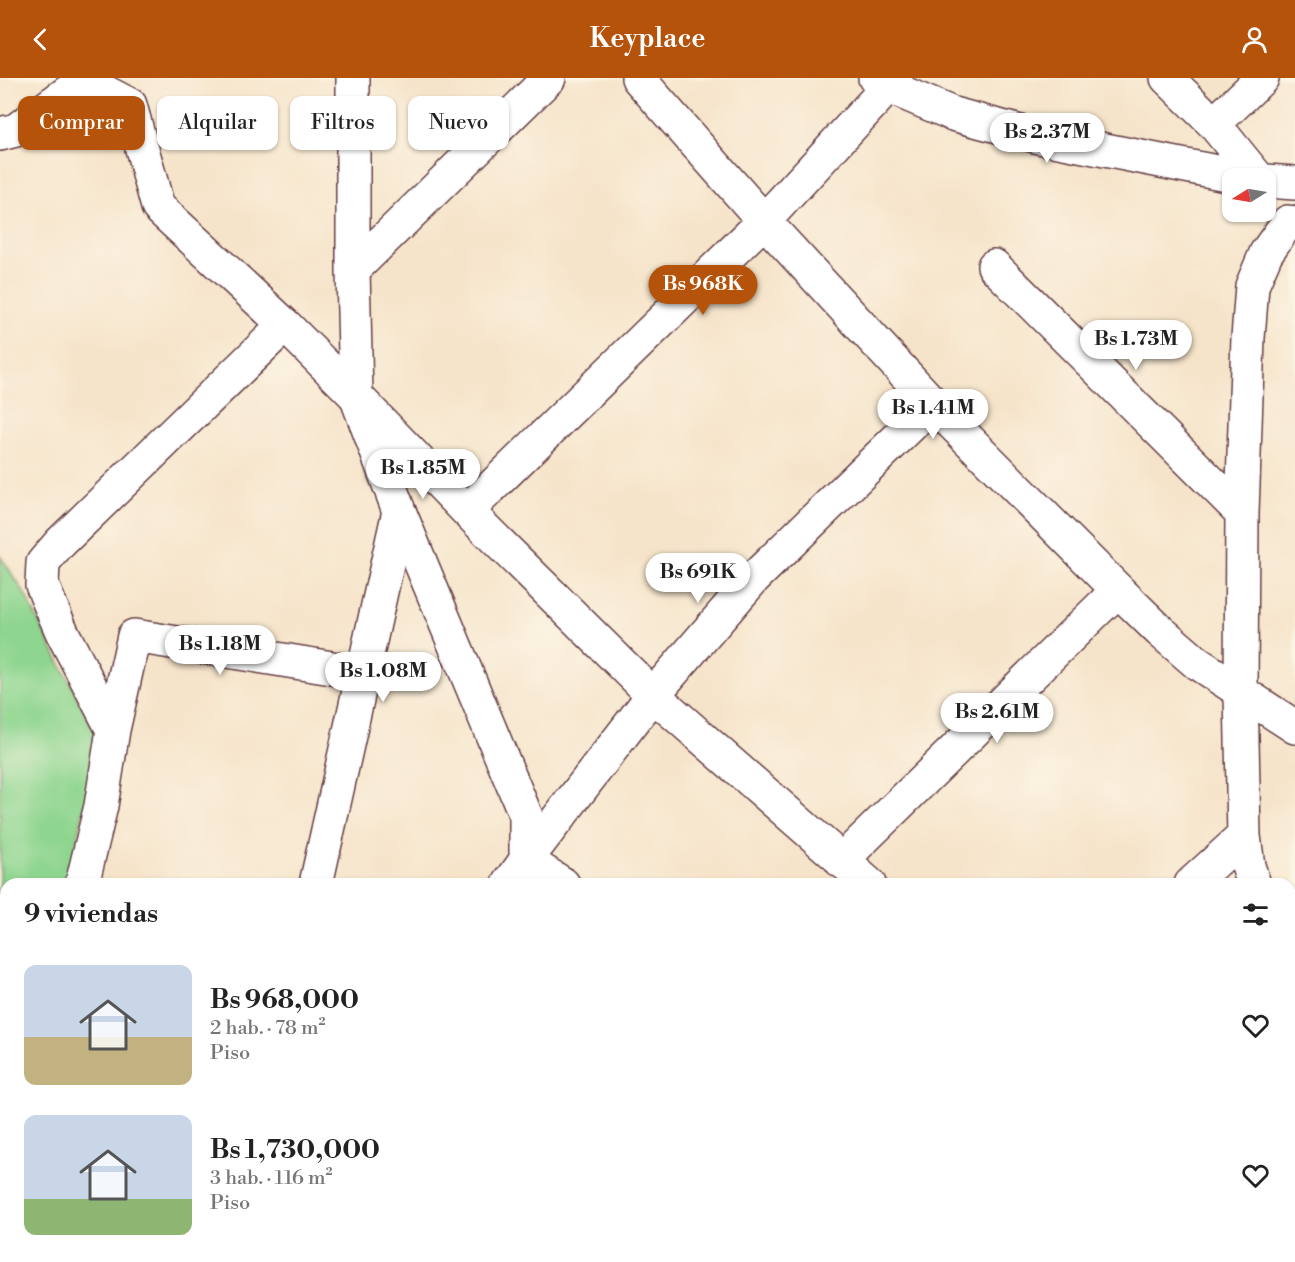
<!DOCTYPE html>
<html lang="es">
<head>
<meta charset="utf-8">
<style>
	body { margin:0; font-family:"Libre Bodoni",serif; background:#f2f2f2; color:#222; height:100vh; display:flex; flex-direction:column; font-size:22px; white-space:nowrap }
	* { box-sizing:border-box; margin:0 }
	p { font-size:20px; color:#767676 }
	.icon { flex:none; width:33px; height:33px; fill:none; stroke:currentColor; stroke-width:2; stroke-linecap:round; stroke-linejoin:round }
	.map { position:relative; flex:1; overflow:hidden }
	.panel { position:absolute; left:0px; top:800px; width:1296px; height:386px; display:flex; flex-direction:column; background:#fff; border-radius:18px 18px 0 0; box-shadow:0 2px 4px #0004 }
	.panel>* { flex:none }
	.guide { position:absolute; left:18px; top:18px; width:600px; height:54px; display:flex; gap:12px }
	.needle { width:39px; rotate:259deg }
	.fabs { position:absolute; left:1222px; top:90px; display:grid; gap:12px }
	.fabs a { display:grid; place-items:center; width:54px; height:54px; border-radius:12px; background:#fff; box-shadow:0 2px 4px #0004; font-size:30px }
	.price { position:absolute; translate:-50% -51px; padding:0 14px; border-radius:21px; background:#fff; color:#222; font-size:20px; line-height:39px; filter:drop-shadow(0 2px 3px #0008) }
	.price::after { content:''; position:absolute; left:50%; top:36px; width:18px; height:14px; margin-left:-9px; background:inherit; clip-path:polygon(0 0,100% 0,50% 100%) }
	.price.active { background:#b45309; color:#fff }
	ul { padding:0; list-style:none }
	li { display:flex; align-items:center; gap:18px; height:150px; padding:0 24px }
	li span { display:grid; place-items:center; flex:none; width:168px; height:120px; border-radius:12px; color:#555 }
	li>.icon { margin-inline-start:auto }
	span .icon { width:72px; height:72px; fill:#fffc; stroke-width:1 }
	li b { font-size:26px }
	h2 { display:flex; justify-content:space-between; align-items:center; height:72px; padding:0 24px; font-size:26px }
	.chip { padding:0 21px; border-radius:12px; background:#fff; box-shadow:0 2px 4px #0004; font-size:21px; line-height:54px }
	.chip.active { background:#b45309; color:#fff }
	header { display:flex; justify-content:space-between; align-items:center; height:78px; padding:0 24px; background:#b45309; color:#fff; font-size:27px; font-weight:600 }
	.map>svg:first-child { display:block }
	.green { fill:#8ed58f; stroke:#6c7a5d; stroke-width:1.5 }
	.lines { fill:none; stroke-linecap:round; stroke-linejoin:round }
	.minor-casing { stroke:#643d43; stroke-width:36 }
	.minor { stroke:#fff; stroke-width:33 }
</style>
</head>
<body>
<header><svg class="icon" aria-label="back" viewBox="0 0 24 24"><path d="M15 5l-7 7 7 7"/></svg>Keyplace<svg class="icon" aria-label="person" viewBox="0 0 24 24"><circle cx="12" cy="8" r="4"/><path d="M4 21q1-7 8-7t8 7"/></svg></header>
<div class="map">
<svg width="1295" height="1184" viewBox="0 0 1295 1184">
	<rect width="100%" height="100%" fill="#fcf5e5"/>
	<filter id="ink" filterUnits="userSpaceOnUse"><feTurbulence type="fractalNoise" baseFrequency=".0167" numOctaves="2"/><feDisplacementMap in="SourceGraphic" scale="12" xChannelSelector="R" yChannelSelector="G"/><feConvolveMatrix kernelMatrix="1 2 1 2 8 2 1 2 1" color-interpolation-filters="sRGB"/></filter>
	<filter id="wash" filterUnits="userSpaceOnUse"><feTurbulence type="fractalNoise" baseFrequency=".008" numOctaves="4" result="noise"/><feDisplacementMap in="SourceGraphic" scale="24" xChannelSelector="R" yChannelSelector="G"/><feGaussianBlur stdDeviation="1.35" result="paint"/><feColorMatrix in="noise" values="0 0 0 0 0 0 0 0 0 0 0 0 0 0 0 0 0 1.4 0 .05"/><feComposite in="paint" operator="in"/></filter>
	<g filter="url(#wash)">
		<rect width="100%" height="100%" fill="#f6e4ca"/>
		<path class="green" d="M0 478 23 513 100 664 67 805 6 806V1059L0 1084Z"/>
	</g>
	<g filter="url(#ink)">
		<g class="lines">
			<g class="minor-casing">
				<path id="minor" d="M353 0V192L356 318 399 433 526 738V782L509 806
					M638 0 764 143 933 326 1118 512 1160 553 1197 585 1295 649
					M875 0 887 8 953 36 1039 59 1247 100
					M1167 0 1214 46 1258 100
					M1214 46 1262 0
					M0 56 16 52 68 14 103 13 130 27 158 129 285 247 356 318 467 433 653 617 869 806
					M1266 103 1295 105
					M994 188 1242 435
					M353 192 549 0
					M467 433 764 143 896 0
					M113 652 134 558 363 595
					M841 783 1118 512
					M82 806 101 728 113 652 62 554 49 524 42 507 43 485 60 465 285 247
					M316 806 399 433
					M563 806 526 782 653 617 754 500 933 326
					M1191 806 1244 758
					M1254 806 1248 788 1244 758 1241 613 1242 435 1248 260 1252 208 1266 175 1288 144
					M1290 864 1295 870
					M1290 1062 1295 1058
					M1290 1153 1295 1157
					M499 1179 506 1184
					M4 1184 6 1170
					M248 1184 251 1179
					M746 1184 749 1179
					M984 1184 987 1179
					M1188 1184V1179"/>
			</g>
			<use href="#minor" class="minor"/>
		</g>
	</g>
</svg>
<div class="fabs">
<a><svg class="needle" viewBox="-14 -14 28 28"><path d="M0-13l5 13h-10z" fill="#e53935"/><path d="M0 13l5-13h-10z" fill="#767676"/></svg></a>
</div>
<b class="price" style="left:1047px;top:86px">Bs 2.37M</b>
<b class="price active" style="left:703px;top:238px">Bs 968K</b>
<b class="price" style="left:1136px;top:293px">Bs 1.73M</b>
<b class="price" style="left:933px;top:362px">Bs 1.41M</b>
<b class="price" style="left:423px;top:422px">Bs 1.85M</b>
<b class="price" style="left:698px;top:526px">Bs 691K</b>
<b class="price" style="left:220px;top:598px">Bs 1.18M</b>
<b class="price" style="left:383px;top:625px">Bs 1.08M</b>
<b class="price" style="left:997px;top:666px">Bs 2.61M</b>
<div class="guide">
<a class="chip active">Comprar</a>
<a class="chip">Alquilar</a>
<a class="chip">Filtros</a>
<a class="chip">Nuevo</a>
</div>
<section class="panel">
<h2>9 viviendas<svg class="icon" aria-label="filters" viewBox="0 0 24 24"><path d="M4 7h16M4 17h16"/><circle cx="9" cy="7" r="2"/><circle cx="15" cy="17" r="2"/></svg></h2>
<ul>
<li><span style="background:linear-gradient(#c9d6e8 60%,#c2b280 0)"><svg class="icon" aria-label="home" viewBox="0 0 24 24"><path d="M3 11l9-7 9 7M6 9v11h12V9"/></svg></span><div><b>Bs 968,000</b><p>2 hab. · 78 m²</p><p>Piso</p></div><svg class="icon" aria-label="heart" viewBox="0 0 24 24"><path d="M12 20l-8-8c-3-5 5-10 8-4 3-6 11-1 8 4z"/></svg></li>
<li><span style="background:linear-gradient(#c9d6e8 70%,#8fb573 0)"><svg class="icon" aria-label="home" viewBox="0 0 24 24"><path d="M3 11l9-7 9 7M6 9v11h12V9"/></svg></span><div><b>Bs 1,730,000</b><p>3 hab. · 116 m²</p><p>Piso</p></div><svg class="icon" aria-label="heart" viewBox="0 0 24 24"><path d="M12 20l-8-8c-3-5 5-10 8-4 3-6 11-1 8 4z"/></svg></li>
</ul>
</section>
</div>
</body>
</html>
